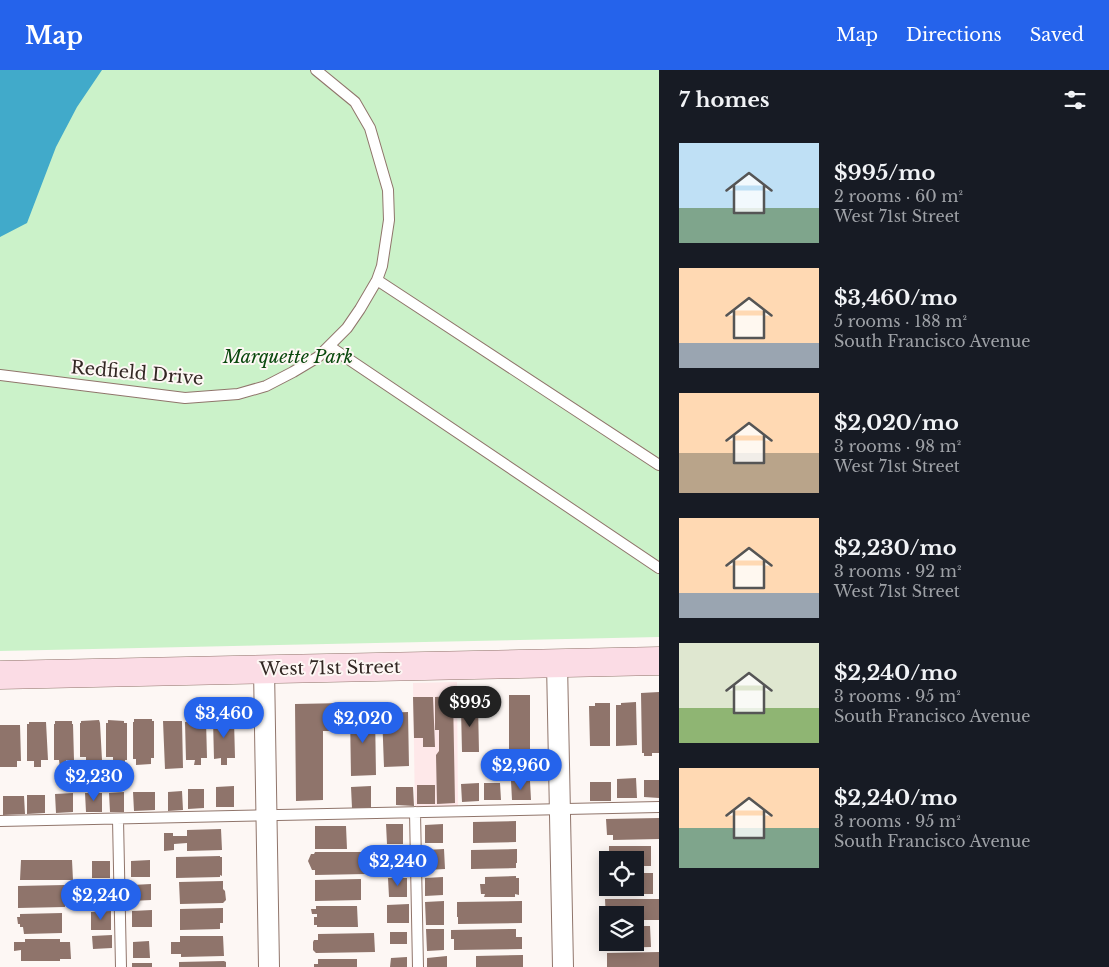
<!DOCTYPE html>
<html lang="en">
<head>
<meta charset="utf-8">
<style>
	body { margin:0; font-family:"Libre Baskerville",serif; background:#20242c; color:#f1f3f6; height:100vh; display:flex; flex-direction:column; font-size:19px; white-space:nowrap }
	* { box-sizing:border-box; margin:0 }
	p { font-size:16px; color:#9ea1a6 }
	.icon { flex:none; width:28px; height:28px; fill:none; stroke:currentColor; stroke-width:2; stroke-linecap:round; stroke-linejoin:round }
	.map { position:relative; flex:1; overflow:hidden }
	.panel { display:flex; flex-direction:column; background:#171b24; width:450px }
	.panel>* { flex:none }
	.buttons { position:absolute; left:599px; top:781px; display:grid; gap:10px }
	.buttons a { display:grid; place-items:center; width:45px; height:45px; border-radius:0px; background:#171b24; box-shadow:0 2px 12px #0003; font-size:25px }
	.price { position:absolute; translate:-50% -42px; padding:0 11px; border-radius:18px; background:#2563eb; color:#fff; font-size:16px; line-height:32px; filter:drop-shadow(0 1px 2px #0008) }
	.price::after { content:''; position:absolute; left:50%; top:30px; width:15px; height:11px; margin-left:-8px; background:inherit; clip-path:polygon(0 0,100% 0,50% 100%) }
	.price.active { background:#222; color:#fff }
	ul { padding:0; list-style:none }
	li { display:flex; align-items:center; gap:15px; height:125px; padding:0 20px }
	li span { display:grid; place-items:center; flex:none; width:140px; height:100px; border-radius:0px; color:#555 }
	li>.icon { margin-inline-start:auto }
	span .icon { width:60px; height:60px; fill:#fffc; stroke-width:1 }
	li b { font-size:21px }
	h2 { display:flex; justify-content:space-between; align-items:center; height:60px; padding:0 20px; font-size:21px }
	header { display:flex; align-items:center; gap:30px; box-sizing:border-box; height:70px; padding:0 25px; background:#2563eb; color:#fff }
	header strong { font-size:24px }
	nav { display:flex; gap:28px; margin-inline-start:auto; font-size:18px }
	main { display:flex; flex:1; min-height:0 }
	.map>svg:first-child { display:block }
	.commercial { fill:#fee8e9 }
	.green { fill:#cbf2c9 }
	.water { fill:#41aaca }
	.building { fill:#8f746b }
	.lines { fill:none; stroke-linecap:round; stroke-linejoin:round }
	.lane-casing { stroke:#90756b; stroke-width:12 }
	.street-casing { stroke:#90756b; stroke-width:22 }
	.secondary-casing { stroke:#90756b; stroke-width:29 }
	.lane { stroke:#fff; stroke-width:10 }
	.street { stroke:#fff; stroke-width:20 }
	.secondary { stroke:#fbdce5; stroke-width:28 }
	.labels { text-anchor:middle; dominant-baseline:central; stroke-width:4; stroke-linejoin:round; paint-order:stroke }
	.park-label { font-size:18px; font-style:italic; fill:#09480d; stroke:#fdf7f4 }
	.street-label { font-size:18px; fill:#322723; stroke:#fdf7f4 }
</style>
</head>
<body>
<header>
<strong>Map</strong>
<nav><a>Map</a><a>Directions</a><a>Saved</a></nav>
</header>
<main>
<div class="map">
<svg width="659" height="897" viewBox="0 0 659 897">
	<rect width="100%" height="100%" fill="#fdf7f4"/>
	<path class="commercial" d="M457 612 458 741 415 742 413 613Z"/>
	<path class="green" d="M0 0H659V567L0 581Z"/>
	<path class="water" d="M0 0H102L77 37 56 77 27 153 0 167Z"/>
	<path class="building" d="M659 622V683H652V686H644V683H642L641 623Z
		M509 625H530V688L509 689Z
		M453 626 455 733 437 734 436 685 439 681V660H435V627Z
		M413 627H433L435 677H423V668H414Z
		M636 632 637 675 616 676V635H621V633Z
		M345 633V661H323V730L296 731 295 634Z
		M595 633H610V676H590L589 636H595Z
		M478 635 479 682H462L461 639H458V636Z
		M375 642 376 705 351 706 350 643Z
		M408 642 409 696 384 697 382 643Z
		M187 647H205V650H206L207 688H201V695H194L195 690H186L185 652H187Z
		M214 647H233V650H234L235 688H227V695H221V688L214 689 213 650H214Z
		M134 649H152V651H154V688H151V694L136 695V689H133V652H134Z
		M99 650 100 653 102 690H98L99 698H95V702H86V687H80V653H81V651Z
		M108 650 124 651V653H127V690H125V697L113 698V687H106V653H108Z
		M55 651H72V654H73L74 690H66V698H60L59 690H54V654H55Z
		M163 651H182L183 698 165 699Z
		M29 652H46L48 690H41V697H34V691H27V654H29Z
		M0 655H20L21 691H17V697H0Z
		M636 708 637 728H617V709Z
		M644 710H659V728L644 727Z
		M511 711H530L531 730H512Z
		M590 712H611V731H590Z
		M479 713V731L462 732 461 714Z
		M484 713H500L501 730H484Z
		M417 715H435V734H417Z
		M234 716V737H216V717Z
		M371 716V738H352L351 717Z
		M396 717H413L414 736 396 735Z
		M188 719H204V738L188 739Z
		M182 721 183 740 168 741V722Z
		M124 722V742H110L109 723Z
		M133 722H155V740L134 741Z
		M73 723V742L56 743 55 724Z
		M85 723H102V742H86Z
		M27 725H45V743L27 744Z
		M3 726H24L25 744 3 745Z
		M659 748V769L613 770V765H607L606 749Z
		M516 751V772L473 773V752Z
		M386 754H403V774H387Z
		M443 754V773H425V755Z
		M315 756H346L347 779H315Z
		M221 759 222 780 187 781V773L174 774V780L164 781V763H173V766H187V760Z
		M609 776H651V796H635V790H606V786H609Z
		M406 779V798L387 799V780Z
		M444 779 445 799 426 800 425 780Z
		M517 779V793H516V798L471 799V780Z
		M315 782H366V804L315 805V800H312L308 791 311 784H314Z
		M220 786V787H222V806L220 805V807L176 808V787Z
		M21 790H72L73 810H20Z
		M150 790V807H131V791Z
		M92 791H110V808H92Z
		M635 803H653V824H607V818H635Z
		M516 806V808H519V825L515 824V827H484L485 824H481L480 814H485V807Z
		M443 807V825L425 826V808Z
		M388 808H407V827H389Z
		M361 809V830L315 831V810Z
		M223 811V819L225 821 226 830 223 833 180 834 179 812Z
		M110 814 111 832H92V815Z
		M151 814V830L132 831V815Z
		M65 815V837L18 838V816Z
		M605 829H659V850H635V845H608V850H606Z
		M444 831V855H426L425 832Z
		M522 831V853L458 854V847H457V832Z
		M409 834V853H387V835Z
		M316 836H357L358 857H317V855H314V847H317V844H312L311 839H316Z
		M223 838V853H220V859L180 860V839Z
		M152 840V857H132V841Z
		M111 841V860H91V842Z
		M62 843V863L24 864 23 857H20V854H18L17 847H20V844Z
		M635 856H650L651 877 608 878V872H635Z
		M426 859H444V880L427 881Z
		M516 859V867H522V879L454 880V869H451V860Z
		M390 862H407V874H390Z
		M374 863 375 882 316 883 313 880V872L314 870H318V864Z
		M112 865V878L93 879 92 866Z
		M180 866H223L224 886 181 887V884H171V872H180Z
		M25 869H60V872H70L71 889H60V891H21V880L14 881V872H25Z
		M149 871 150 888H133V872Z
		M659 882V897H607V883Z
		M523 885V897H476V886Z
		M447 886V897H427V888Z
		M407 887V897H390L391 888Z
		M318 889H357V897H314V894H318Z
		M224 891 226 892V897H179V892Z
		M132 893H152V897H132Z"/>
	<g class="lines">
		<g class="lane-casing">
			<path id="lane" d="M377 210 659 395
				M329 276 659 498
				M0 305 185 328 238 324 266 316 293 302 318 287 347 258 360 239 377 210 382 196 389 150 388 120 370 58 355 32 316 0
				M415 742 418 897
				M118 749 121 897
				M0 751 659 737"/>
		</g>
		<g class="street-casing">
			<path id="street" d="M557 593 563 897
				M264 599 269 897"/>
		</g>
		<g class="secondary-casing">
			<path id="secondary" d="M0 605 659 591"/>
		</g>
		<use href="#lane" class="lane"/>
		<use href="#street" class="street"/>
		<use href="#secondary" class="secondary"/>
	</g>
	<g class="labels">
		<g class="park-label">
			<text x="288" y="287">Marquette Park</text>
		</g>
		<g class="street-label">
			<text transform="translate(137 303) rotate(5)">Redfield Drive</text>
			<text transform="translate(330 598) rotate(-1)">West 71st Street</text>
		</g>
	</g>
</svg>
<div class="buttons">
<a><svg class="icon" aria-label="locate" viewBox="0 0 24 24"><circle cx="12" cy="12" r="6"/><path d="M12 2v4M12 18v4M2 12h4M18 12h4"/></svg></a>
<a><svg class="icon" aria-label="layers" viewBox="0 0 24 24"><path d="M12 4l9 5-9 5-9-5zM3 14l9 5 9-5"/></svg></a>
</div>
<b class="price active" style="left:470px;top:658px">$995</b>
<b class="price" style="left:224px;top:669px">$3,460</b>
<b class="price" style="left:363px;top:674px">$2,020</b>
<b class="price" style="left:521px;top:721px">$2,960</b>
<b class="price" style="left:94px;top:732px">$2,230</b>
<b class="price" style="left:398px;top:817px">$2,240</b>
<b class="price" style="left:101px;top:851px">$2,240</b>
</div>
<section class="panel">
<h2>7 homes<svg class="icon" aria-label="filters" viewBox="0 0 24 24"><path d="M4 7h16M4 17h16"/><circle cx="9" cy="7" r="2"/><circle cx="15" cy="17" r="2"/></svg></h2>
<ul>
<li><span style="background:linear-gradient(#bfe0f5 65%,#7fa58c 0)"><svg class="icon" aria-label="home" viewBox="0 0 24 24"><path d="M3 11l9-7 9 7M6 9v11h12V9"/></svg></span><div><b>$995/mo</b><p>2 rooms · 60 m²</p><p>West 71st Street</p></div></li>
<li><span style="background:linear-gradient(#ffd9b3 75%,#9aa5b1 0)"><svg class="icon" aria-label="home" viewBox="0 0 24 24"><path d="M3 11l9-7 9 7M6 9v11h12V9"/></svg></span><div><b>$3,460/mo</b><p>5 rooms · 188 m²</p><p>South Francisco Avenue</p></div></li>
<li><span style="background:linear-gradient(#ffd9b3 60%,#b9a48a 0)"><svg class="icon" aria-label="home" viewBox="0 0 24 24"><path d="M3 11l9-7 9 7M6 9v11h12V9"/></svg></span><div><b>$2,020/mo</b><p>3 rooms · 98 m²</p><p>West 71st Street</p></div></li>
<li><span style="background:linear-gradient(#ffd9b3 75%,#9aa5b1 0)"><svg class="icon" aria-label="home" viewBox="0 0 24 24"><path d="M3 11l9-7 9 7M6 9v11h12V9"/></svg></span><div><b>$2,230/mo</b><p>3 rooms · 92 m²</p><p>West 71st Street</p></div></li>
<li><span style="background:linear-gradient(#dfe7d0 65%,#8fb573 0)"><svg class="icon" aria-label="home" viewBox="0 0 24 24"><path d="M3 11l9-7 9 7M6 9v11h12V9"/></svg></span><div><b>$2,240/mo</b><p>3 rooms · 95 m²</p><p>South Francisco Avenue</p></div></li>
<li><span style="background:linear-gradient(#ffd9b3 60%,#7fa58c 0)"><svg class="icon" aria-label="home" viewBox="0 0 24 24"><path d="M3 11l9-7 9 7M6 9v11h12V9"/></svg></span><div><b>$2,240/mo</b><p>3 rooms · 95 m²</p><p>South Francisco Avenue</p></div></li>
</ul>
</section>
</main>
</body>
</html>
